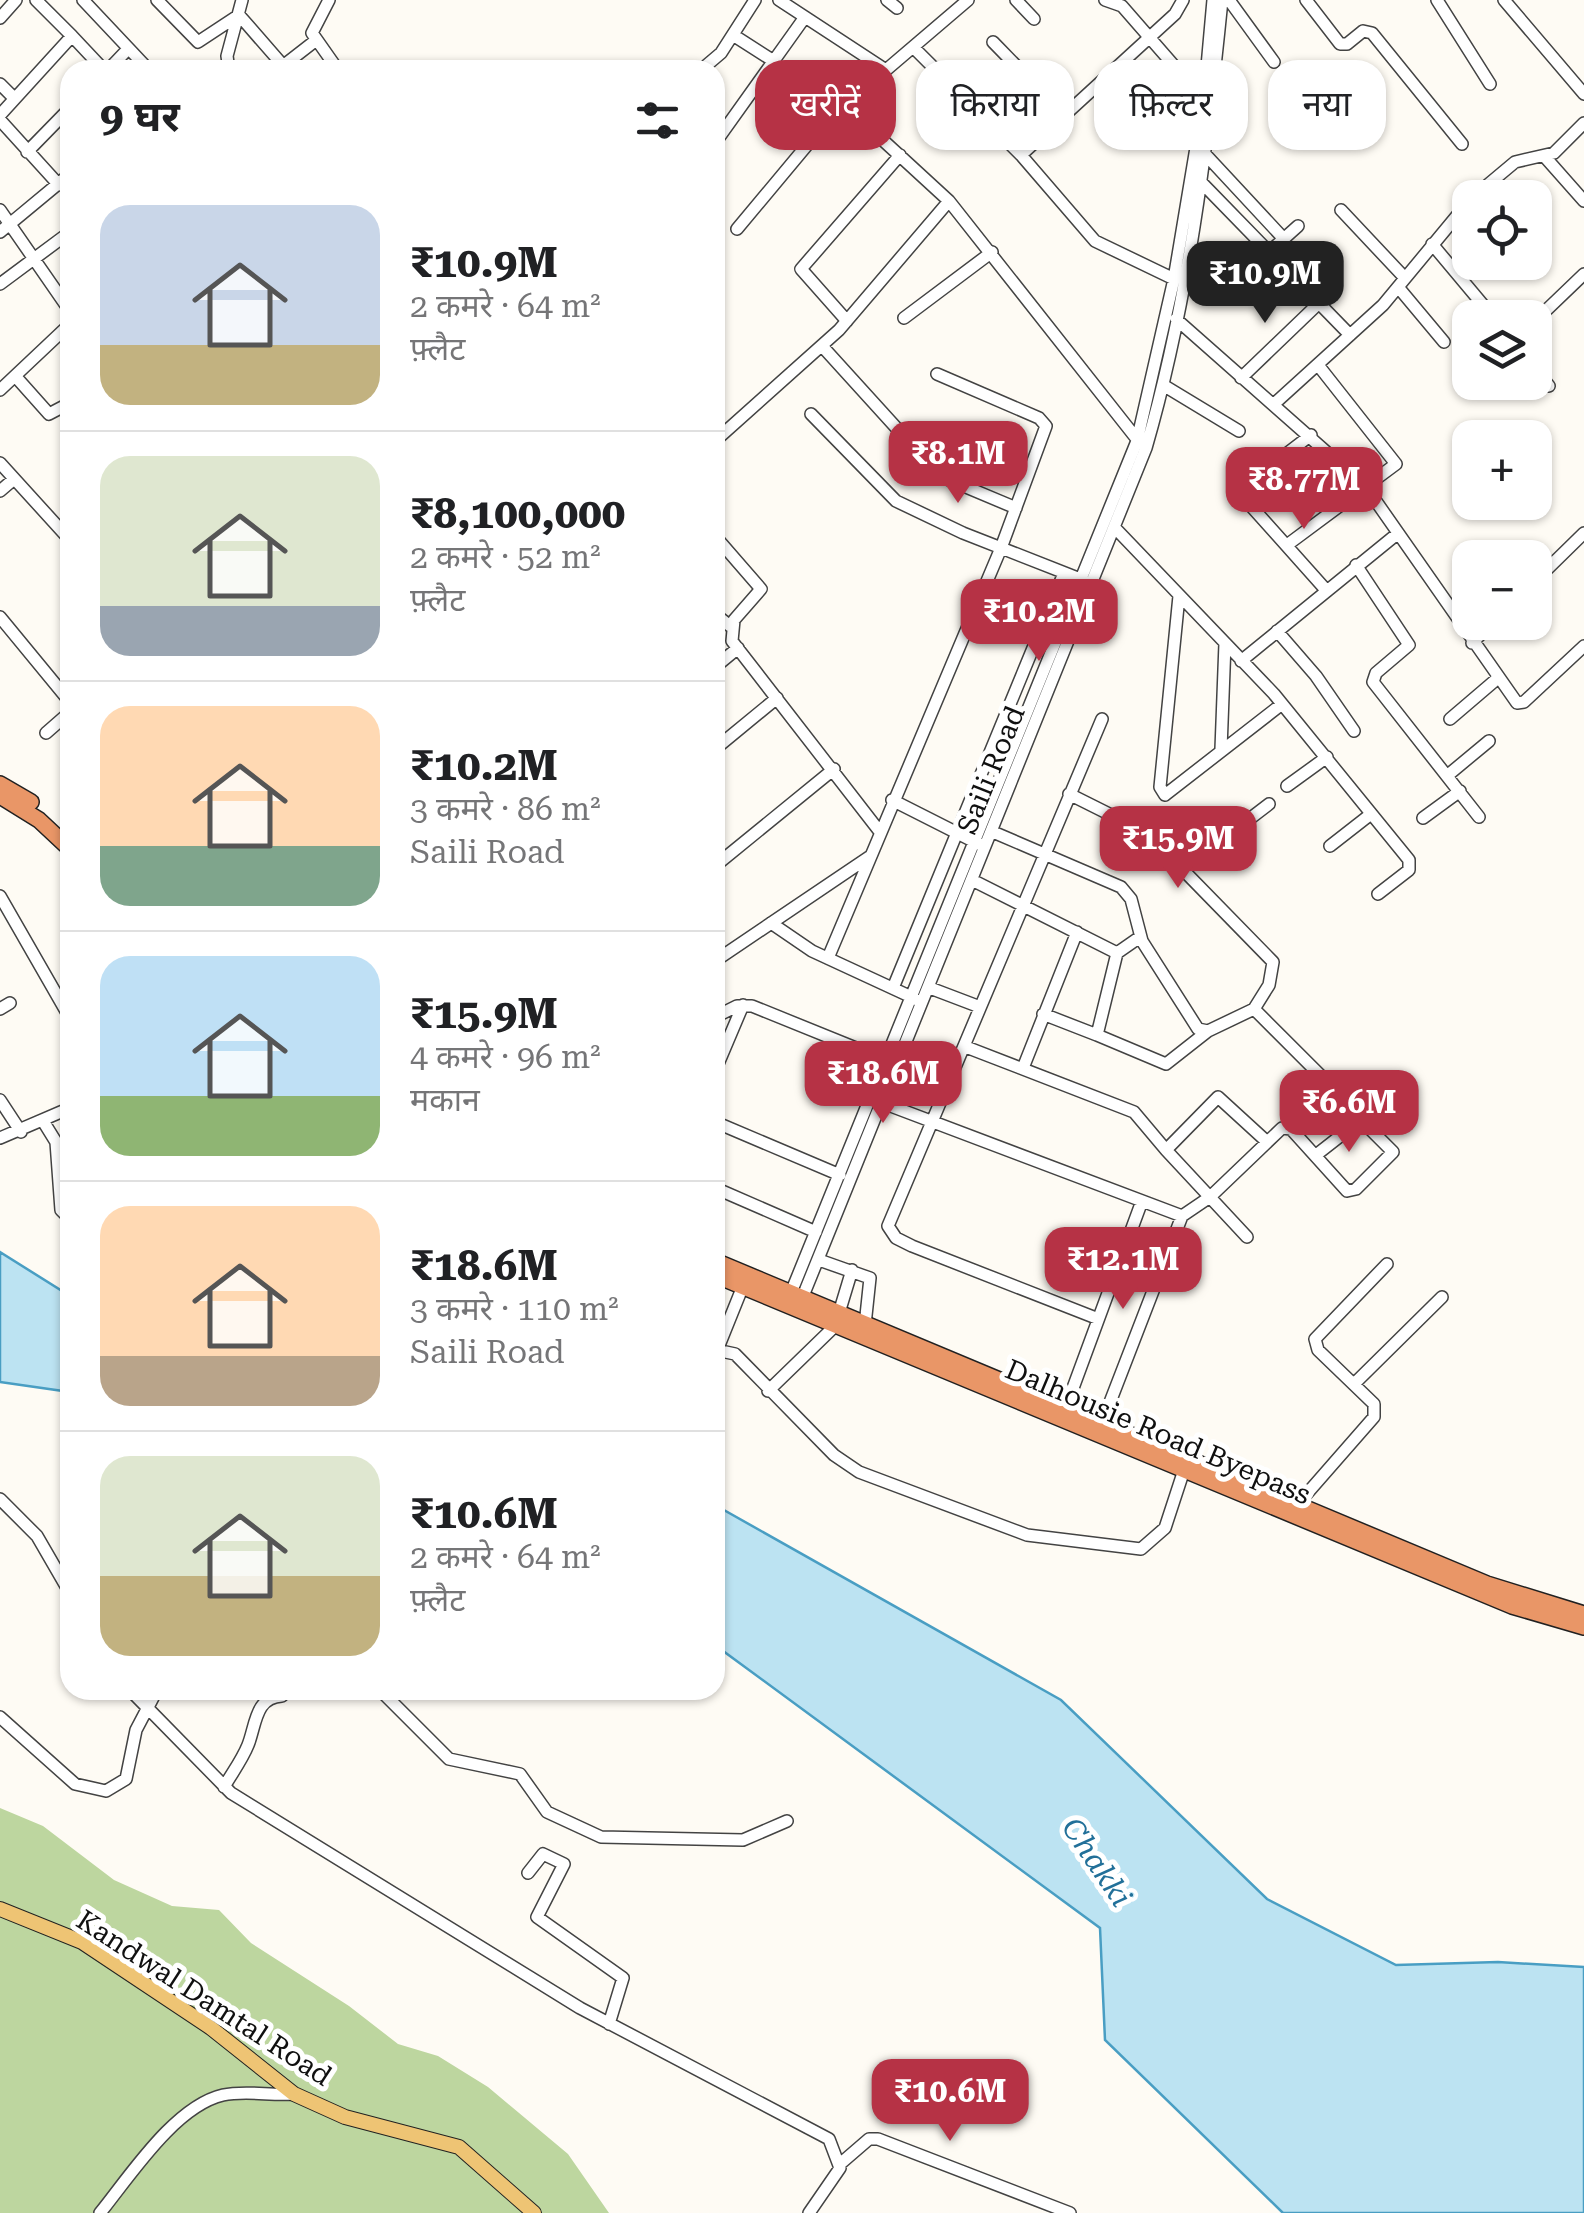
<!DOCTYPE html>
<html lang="hi">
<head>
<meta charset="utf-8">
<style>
	body { margin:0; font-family:"Roboto Serif","Noto Sans Devanagari",serif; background:#f6f6f6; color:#202124; height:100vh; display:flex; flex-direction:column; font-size:38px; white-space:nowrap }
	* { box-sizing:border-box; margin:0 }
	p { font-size:32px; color:#757577 }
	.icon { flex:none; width:55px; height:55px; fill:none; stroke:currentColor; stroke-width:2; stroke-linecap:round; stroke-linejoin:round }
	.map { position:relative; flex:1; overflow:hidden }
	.panel { position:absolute; left:60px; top:60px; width:665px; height:1640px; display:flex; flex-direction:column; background:#fff; border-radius:30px; box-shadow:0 2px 8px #0004 }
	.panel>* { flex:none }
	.top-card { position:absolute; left:755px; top:60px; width:678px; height:90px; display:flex; gap:20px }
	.controls { position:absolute; left:1452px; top:180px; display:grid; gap:20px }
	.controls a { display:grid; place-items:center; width:100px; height:100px; border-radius:20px; background:#fff; box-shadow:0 2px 8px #0004; font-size:50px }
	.price { position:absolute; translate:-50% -85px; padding:0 22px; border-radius:20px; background:#b63245; color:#fff; font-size:32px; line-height:65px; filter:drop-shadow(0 2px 5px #0008) }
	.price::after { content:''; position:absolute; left:50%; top:60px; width:30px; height:22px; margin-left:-15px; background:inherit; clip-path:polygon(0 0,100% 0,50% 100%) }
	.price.selected { background:#222; color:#fff }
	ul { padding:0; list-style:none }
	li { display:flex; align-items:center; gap:30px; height:250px; padding:0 40px }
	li+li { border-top:2px solid #e0e0e0 }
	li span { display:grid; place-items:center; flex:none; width:280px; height:200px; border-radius:30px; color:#555 }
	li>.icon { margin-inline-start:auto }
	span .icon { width:120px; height:120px; fill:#fffc; stroke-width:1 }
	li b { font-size:42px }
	h2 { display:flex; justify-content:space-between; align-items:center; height:120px; padding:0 40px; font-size:42px }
	.tag { padding:0 35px; border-radius:30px; background:#fff; box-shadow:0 2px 8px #0004; font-size:35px; line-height:90px }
	.tag.selected { background:#b63245; color:#fff }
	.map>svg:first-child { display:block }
	.forest { fill:#bdd69f }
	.water { fill:#bce3f2; stroke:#499ec3; stroke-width:2.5 }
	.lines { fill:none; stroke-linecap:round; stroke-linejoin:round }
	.minor-casing { stroke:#434343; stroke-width:14 }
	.major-casing { stroke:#212121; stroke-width:16 }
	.highway-casing { stroke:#212121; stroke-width:18 }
	.minor { stroke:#fff; stroke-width:11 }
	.major { stroke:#eec474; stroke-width:14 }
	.highway { stroke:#e99667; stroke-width:15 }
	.labels { text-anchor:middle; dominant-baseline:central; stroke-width:10; stroke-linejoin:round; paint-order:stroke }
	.street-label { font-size:28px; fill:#101010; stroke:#fff }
	.water-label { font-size:30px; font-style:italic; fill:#227099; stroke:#fff }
</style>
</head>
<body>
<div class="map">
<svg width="1584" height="2213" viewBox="0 0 1584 2213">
	<rect width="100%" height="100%" fill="#fefbf4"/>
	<path class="forest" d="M0 1808 43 1826 114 1880 172 1906 219 1910 251 1943 349 2006 398 2044 438 2056 488 2087 568 2154 609 2213H0Z"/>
	<path class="water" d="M0 1252 70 1296V1392L0 1382Z
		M715 1505 1061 1700 1267 1899 1396 1965 1498 1962 1584 1967V2213H1283L1105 2040 1100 1928 715 1645Z"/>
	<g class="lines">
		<g class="minor-casing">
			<path id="minor" d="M36 0 72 36
				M83 0 149 70
				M157 0 198 42 239 15 287 70
				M329 0 312 33 338 70
				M779 0 886 70 968 0
				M887 0 897 8
				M1016 0 1034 19
				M1105 0 1122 6 1204 100
				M1229 0 1274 62
				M1306 0 1340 44H1347L1363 31 1372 33 1462 144
				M1437 0 1490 84
				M1504 0 1584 94
				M0 18 16 0
				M733 35 772 60
				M993 42 1065 116
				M913 47 1021 155 1095 241 1174 279
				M279 69 315 41
				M108 70 128 49
				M229 70 227 56 242 0
				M701 70 721 53 755 0
				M0 84 14 98
				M0 115 72 36 104 70
				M0 120 59 185
				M715 143 805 17
				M27 152 70 108
				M1205 154 1284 239
				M1021 155 1175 14 1183 0
				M1545 157 1584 201
				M1200 181 1350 335
				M1472 198 1515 162 1554 153 1584 123
				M0 210 70 311
				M1341 210 1404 277
				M737 229 833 114 850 110 949 201 1140 443
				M0 232 70 174
				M1432 244 1494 318
				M1268 253 1298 226
				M0 284 70 232
				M1398 287 1444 342
				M904 318 992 252
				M1176 319 1366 487 1517 703 1524 702 1584 646
				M847 321 801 269 900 155
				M1535 321 1584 274
				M822 346 911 444
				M1535 368 1549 386
				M16 377 49 414 70 403
				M1241 378 1318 304
				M1163 385 1239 431
				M0 390 70 324
				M1274 404 1383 305 1470 200
				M811 414 896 501 963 533 1088 582
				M1311 435 1242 488 1251 506 1326 590
				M715 441 839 330 949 201
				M0 463 70 540
				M916 466 1016 508
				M0 491 14 479
				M1116 529 1274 694 1409 860V870L1378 894
				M715 536 761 589 734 620 732 641 880 832
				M1287 545 1396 464 1318 365
				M1356 565 1409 645 1376 673 1373 682 1479 817
				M1535 581 1584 533
				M1179 596 1160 787 1165 795 1282 704
				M715 614 730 626
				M0 617 70 702
				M1277 631 1316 676 1354 731
				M1472 643 1493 622
				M1241 661 1397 534
				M715 667 738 648
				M1450 719 1498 678
				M46 733 70 712
				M715 749 777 698
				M1221 749 1225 643
				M1448 775 1489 741
				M1287 786 1327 757
				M1069 794 1147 833 1273 962 1269 985 1254 1009
				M892 800 979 844
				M1423 818 1460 791
				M993 832 1121 887 1131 899 1142 941 1198 1029 1208 1031 1254 1009 1330 1085
				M1330 846 1371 814
				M715 866 834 769
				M1184 869 1269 804
				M972 880 1117 953 1097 1035 1043 1014
				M0 896 70 1018
				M771 923 812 951 918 1000
				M1117 953 1140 937
				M828 958 1001 548 1046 426 1039 418 937 374
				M715 961 869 857
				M893 988 1064 573
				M930 988 980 1007
				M0 1009 10 1003
				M715 1017 737 1006H752L888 1061
				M1097 1035 1166 1064 1208 1031
				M966 1047 1134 1112 1166 1150
				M1023 1068 1077 932
				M715 1071 743 1005
				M0 1100 21 1132
				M883 1103 1182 1216 1210 1197 1282 1128 1291 1129 1347 1191 1356 1189 1393 1152 1367 1126 1357 1123 1316 1155
				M43 1121 56 1142 61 1210 70 1219
				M715 1122 840 1175
				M0 1138 70 1108
				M715 1188 816 1232
				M1247 1237 1166 1150 1218 1097 1265 1140
				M819 1260 870 1278 865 1325
				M788 1300 1137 441 1174 279 1204 100 1213 0
				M801 1301 1146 448C1188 303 1207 150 1222 0
				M839 1313 852 1270
				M1096 1318 912 1246 896 1238 888 1226 1102 719
				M716 1353 743 1286
				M715 1355 721 1351 735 1354 834 1455 859 1472 1027 1535 1141 1549 1165 1528 1184 1470
				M1355 1383 1442 1297
				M768 1391 836 1325
				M1066 1407 1142 1201
				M1102 1423 1182 1216
				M0 1499 37 1536 70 1593
				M1297 1505 1374 1417V1404L1318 1350 1315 1339 1387 1264
				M130 1690 231 1793 580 2008 829 2139 840 2168 809 2213
				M380 1690 449 1759 520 1774 547 1812 601 1837 743 1840 787 1821
				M0 1717 75 1784 106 1791 126 1779 136 1730 157 1690
				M224 1787C232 1773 242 1760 248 1745 256 1725 255 1697 282 1696
				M528 1873 543 1854 564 1864 537 1917 623 1978 609 2024
				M840 2164 869 2139H878L1070 2213
				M100 2213C130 2176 175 2106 223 2095 246 2090 271 2096 294 2094"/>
		</g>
		<g class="major-casing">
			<path id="major" d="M0 1909 82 1942 211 2028 294 2094 345 2117 459 2147 534 2213"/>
		</g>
		<g class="highway-casing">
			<path id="highway" d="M0 784 31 802
				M0 796 39 820 70 849
				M715 1261 1487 1584 1584 1614
				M715 1275 1512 1606 1584 1627"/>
		</g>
		<use href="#minor" class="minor"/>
		<use href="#major" class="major"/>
		<use href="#highway" class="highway"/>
	</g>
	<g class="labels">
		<g class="street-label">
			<text transform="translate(991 770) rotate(-68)">Saili Road</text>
			<text transform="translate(1158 1432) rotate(23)">Dalhousie Road Byepass</text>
			<text transform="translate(204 1998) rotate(33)">Kandwal Damtal Road</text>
		</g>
		<g class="water-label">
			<text transform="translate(1097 1862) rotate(56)">Chakki</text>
		</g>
	</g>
</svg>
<div class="controls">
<a><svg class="icon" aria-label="locate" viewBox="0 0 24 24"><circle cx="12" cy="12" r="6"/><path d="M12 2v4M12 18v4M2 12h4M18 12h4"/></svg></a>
<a><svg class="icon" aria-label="layers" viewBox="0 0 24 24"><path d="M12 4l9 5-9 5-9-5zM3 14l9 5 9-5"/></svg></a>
<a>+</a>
<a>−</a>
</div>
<b class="price selected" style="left:1265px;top:326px">₹10.9M</b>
<b class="price" style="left:958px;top:506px">₹8.1M</b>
<b class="price" style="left:1304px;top:532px">₹8.77M</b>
<b class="price" style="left:1039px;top:664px">₹10.2M</b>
<b class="price" style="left:1178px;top:891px">₹15.9M</b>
<b class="price" style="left:883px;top:1126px">₹18.6M</b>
<b class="price" style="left:1349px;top:1155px">₹6.6M</b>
<b class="price" style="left:1123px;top:1312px">₹12.1M</b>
<b class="price" style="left:950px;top:2144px">₹10.6M</b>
<div class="top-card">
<a class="tag selected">खरीदें</a>
<a class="tag">किराया</a>
<a class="tag">फ़िल्टर</a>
<a class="tag">नया</a>
</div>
<section class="panel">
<h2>9 घर<svg class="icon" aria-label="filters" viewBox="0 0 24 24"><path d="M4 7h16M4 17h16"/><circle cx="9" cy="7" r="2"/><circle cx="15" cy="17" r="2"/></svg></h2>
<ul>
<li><span style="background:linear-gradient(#c9d6e8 70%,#c2b280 0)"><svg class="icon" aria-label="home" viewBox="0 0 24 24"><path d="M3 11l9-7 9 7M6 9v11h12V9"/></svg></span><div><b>₹10.9M</b><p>2 कमरे · 64 m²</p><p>फ़्लैट</p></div></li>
<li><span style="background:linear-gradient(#dfe7d0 75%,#9aa5b1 0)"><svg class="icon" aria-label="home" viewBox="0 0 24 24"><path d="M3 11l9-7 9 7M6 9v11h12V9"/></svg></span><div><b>₹8,100,000</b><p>2 कमरे · 52 m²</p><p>फ़्लैट</p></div></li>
<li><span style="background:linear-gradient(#ffd9b3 70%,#7fa58c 0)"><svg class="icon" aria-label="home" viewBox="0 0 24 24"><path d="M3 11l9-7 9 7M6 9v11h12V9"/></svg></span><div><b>₹10.2M</b><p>3 कमरे · 86 m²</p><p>Saili Road</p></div></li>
<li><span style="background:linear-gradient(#bfe0f5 70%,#8fb573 0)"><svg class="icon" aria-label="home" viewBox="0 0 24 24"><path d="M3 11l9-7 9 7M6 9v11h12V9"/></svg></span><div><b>₹15.9M</b><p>4 कमरे · 96 m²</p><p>मकान</p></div></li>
<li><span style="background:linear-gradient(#ffd9b3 75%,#b9a48a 0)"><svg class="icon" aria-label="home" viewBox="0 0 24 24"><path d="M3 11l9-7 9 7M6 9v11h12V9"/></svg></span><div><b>₹18.6M</b><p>3 कमरे · 110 m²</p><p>Saili Road</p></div></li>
<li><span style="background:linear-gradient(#dfe7d0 60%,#c2b280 0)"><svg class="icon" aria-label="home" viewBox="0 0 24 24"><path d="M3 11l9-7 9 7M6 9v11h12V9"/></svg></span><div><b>₹10.6M</b><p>2 कमरे · 64 m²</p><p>फ़्लैट</p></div></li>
</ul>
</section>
</div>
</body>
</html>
